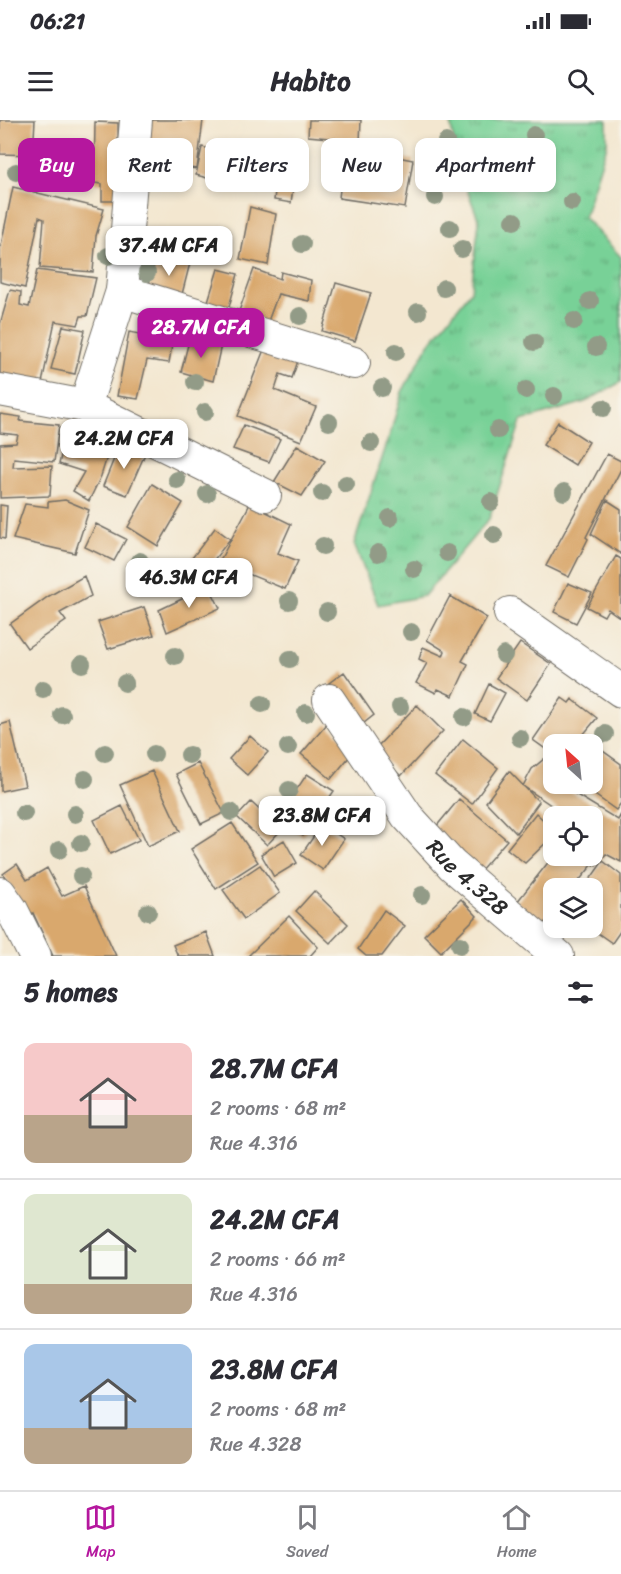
<!DOCTYPE html>
<html lang="en">
<head>
<meta charset="utf-8">
<style>
	body { margin:0; font-family:Sriracha,sans-serif; background:#f2f2f3; color:#2b2b33; height:100vh; display:flex; flex-direction:column; font-size:22px; white-space:nowrap }
	* { box-sizing:border-box; margin:0 }
	p { font-size:20px; color:#7c7c81 }
	.icon { flex:none; width:33px; height:33px; fill:none; stroke:currentColor; stroke-width:2; stroke-linecap:round; stroke-linejoin:round }
	.map { position:relative; height:836px; overflow:hidden }
	.side { display:flex; flex-direction:column; background:#fff; flex:1 }
	.side>* { flex:none }
	.hud { position:absolute; left:18px; top:18px; width:585px; height:54px; display:flex; gap:12px }
	.needle { width:39px; rotate:333deg }
	.fabs { position:absolute; left:543px; top:614px; display:grid; gap:12px }
	.fabs a { display:grid; place-items:center; width:60px; height:60px; border-radius:12px; background:#fff; box-shadow:0 3px 9px #0003; font-size:30px }
	.price { position:absolute; translate:-50% -51px; padding:0 14px; border-radius:12px; background:#fff; color:#222; font-size:20px; line-height:39px; filter:drop-shadow(0 2px 3px #0008) }
	.price::after { content:''; position:absolute; left:50%; top:36px; width:18px; height:14px; margin-left:-9px; background:inherit; clip-path:polygon(0 0,100% 0,50% 100%) }
	.price.on { background:#b5179e; color:#fff }
	ul { padding:0; list-style:none }
	li { display:flex; align-items:center; gap:18px; height:150px; padding:0 24px }
	li+li { border-top:2px solid #e1e1e2 }
	li span { display:grid; place-items:center; flex:none; width:168px; height:120px; border-radius:12px; color:#555 }
	li>.icon { margin-inline-start:auto }
	span .icon { width:72px; height:72px; fill:#fffc; stroke-width:1 }
	li b { font-size:26px }
	h2 { display:flex; justify-content:space-between; align-items:center; height:72px; padding:0 24px; font-size:26px }
	.chip { padding:0 21px; border-radius:12px; background:#fff; box-shadow:0 3px 9px #0003; font-size:21px; line-height:54px }
	.chip.on { background:#b5179e; color:#fff }
	.status { display:flex; justify-content:space-between; align-items:center; height:42px; padding:0 30px; background:#fff; direction:ltr }
	.status svg { height:16px; fill:currentColor }
	header { display:flex; justify-content:space-between; align-items:center; height:78px; padding:0 24px; background:#fff; font-size:27px; font-weight:700 }
	.dock { display:flex; justify-content:space-around; align-items:center; height:84px; border-top:2px solid #e1e1e2; background:#fff; font-size:16px; color:#7c7c81 }
	.dock a { display:grid; justify-items:center; gap:3px }
	.dock .on { color:#b5179e }
	.map>svg:first-child { display:block }
	.grass { fill:url(#grass-tufts); stroke:#527e61; stroke-width:1.5 }
	.building { fill:#d9a86d }
	.lines { fill:none; stroke-linecap:round; stroke-linejoin:round }
	.minor-casing { stroke:#716d65; stroke-width:34 }
	.minor { stroke:#fff; stroke-width:32 }
	.tree { fill:#929b87 }
	.labels { text-anchor:middle; dominant-baseline:central; stroke-width:6; stroke-linejoin:round; paint-order:stroke }
	.street-label { font-size:22px; fill:#2b2b2b; stroke:#f7f3e8 }
</style>
</head>
<body>
<div class="status"><b>06:21</b><svg viewBox="0 0 49 12"><path d="M0 12V9h3v3zM5 12V6h3v6zM10 12V3h3v9zM15 12V0h3v12zM26 1h20v11H26zM47 4h2v5h-2z"/></svg></div>
<header><svg class="icon" aria-label="menu" viewBox="0 0 24 24"><path d="M4 6h16M4 12h16M4 18h16"/></svg>Habito<svg class="icon" aria-label="search" viewBox="0 0 24 24"><circle cx="10" cy="10" r="6"/><path d="M15 15l6 6"/></svg></header>
<div class="map">
<svg width="621" height="836" viewBox="0 0 621 836">
	<defs>
		<pattern id="grass-tufts" width="24" height="20" patternUnits="userSpaceOnUse" patternTransform="scale(1.5)"><rect width="24" height="20" fill="#78d197"/><path d="M3 7l-1-3M5 7V3M7 7l1-3M15 17l-1-3M17 17v-4M19 17l1-3" fill="none" stroke="#63aa7b"/></pattern>
	</defs>
	<rect width="100%" height="100%" fill="#f7f3e8"/>
	<filter id="ink" filterUnits="userSpaceOnUse"><feTurbulence type="fractalNoise" baseFrequency=".0167" numOctaves="2"/><feDisplacementMap in="SourceGraphic" scale="12" xChannelSelector="R" yChannelSelector="G"/><feConvolveMatrix kernelMatrix="1 2 1 2 8 2 1 2 1" color-interpolation-filters="sRGB"/></filter>
	<filter id="wash" filterUnits="userSpaceOnUse"><feTurbulence type="fractalNoise" baseFrequency=".008" numOctaves="4" result="noise"/><feDisplacementMap in="SourceGraphic" scale="24" xChannelSelector="R" yChannelSelector="G"/><feGaussianBlur stdDeviation="1.35" result="paint"/><feColorMatrix in="noise" values="0 0 0 0 0 0 0 0 0 0 0 0 0 0 0 0 0 1.4 0 .05"/><feComposite in="paint" operator="in"/></filter>
	<g filter="url(#wash)">
		<rect width="100%" height="100%" fill="#f3e7d0"/>
		<path class="grass" d="M450 0H607V25L584 97 621 137V262L585 282 521 301 489 399 424 476 378 485 354 424 391 311 402 272 429 224 471 171 479 101 458 46Z"/>
		<g id="blocks">
			<path class="building" d="M0 0H35L33 35 0 34Z
				M149 0H203L197 49 144 42Z
				M309 0H361L360 21 308 16Z
				M95 2 118 3 119 81H102V64L94 63Z
				M256 24 298 32 291 83 274 80 277 55 261 51 257 67 250 65Z
				M345 26 392 29 393 36 413 40 405 88 339 78Z
				M202 27 252 39 247 69 196 55Z
				M13 67 104 89 96 116 93 152 40 148 44 99 39 97 25 168 0 162V130Z
				M250 87 276 94 268 145 240 139Z
				M158 132 191 139 180 182 146 174Z
				M218 149 238 154 226 198 205 191Z
				M254 149 280 159 281 152 311 160 309 181 278 174 267 204 238 194Z
				M37 150 96 158 87 196H81L78 205 55 201 42 263 0 259V204L10 170 21 172 20 185 29 187Z
				M336 163 371 173 355 221 322 211Z
				M63 206 85 210 75 254 51 249Z
				M129 212 173 220 169 243 147 240 138 279 117 276Z
				M190 217 221 225 213 261 181 252Z
				M265 227 299 238 292 258 280 254 275 270 316 287 301 321 238 296Z
				M0 294 21 297 20 301 59 305 54 342 14 338 13 347 52 346 50 376 0 378V324L16 323 18 315 0 313Z
				M558 302 589 322 575 345 543 325Z
				M69 303 113 318 101 356 89 381 73 371 84 352 59 344Z
				M244 305 280 319 269 342 233 329Z
				M120 324 145 334 127 375 103 366Z
				M297 325 325 341 302 376 274 362Z
				M607 334 621 341V349L586 417 588 419 569 457 546 446Z
				M152 364 183 383 158 426 128 407Z
				M65 380 89 390 75 433 13 419 25 384 48 387V382Z
				M607 380 621 389V434L591 414Z
				M250 384 291 404 278 433 298 441 285 469 219 442Z
				M0 385 7 386 5 419 0 418Z
				M96 404 126 419 114 441 85 427Z
				M215 408 230 419 197 462 182 451Z
				M616 436 621 439V498L608 489 604 496 587 487Z
				M84 456 91 476 60 493 66 501 27 528 10 504 49 476Z
				M568 463 592 473 576 503 554 492Z
				M209 466 220 488 167 512 159 490Z
				M450 476 487 498 462 541 468 544 453 576 438 569 436 573 416 563 427 543 419 539 423 527 443 536 445 531 427 520Z
				M144 487 154 515 108 529 98 502Z
				M520 523 551 544 527 580 496 558Z
				M344 552 374 595 359 607 329 563Z
				M489 564 505 573 490 601 475 594Z
				M562 578 569 583 572 579 597 598 582 616 621 644V683L616 690 578 663H592V624H554V635L533 620Z
				M417 585 443 611 401 656 374 630Z
				M10 602 25 666 1 671 0 605Z
				M327 604 355 630 331 659 301 634Z
				M250 616 268 632 247 655 229 639Z
				M463 619 498 648 472 684 435 655Z
				M544 639 554 645 552 660 554 663H557L618 700 621 694V742L606 734 596 746 593 744 573 768H554V792L542 806 517 782 554 735H592V696H567L523 666 532 649Z
				M198 643 224 693 201 704 176 654Z
				M152 651 180 711 148 726 120 665Z
				M509 651 539 682 516 713 486 682Z
				M307 654 334 671 303 716 277 699Z
				M459 679 507 720 480 751 435 708Z
				M251 682 281 710 267 725 237 697Z
				M122 686 139 720 110 734 94 700Z
				M536 693 554 710V715L525 743 507 729Z
				M232 703 258 742 216 769 191 729Z
				M322 704 344 719 323 750 301 735Z
				M284 720 297 743 274 757 261 734Z
				M603 741 621 755V810L612 823 589 807H592V768H584Z
				M17 744 27 760 47 748 62 776 84 766 116 836H53L33 793 29 796 3 754Z
				M260 745 280 773 244 799 223 770Z
				M314 771 348 804 330 823 296 791Z
				M461 779 477 796 441 832 424 815Z
				M384 790 405 806 382 836H366L358 829Z
				M289 796 318 827 310 836H248Z
				M206 812 215 836H178L173 825Z"/>
		</g>
	</g>
	<g filter="url(#ink)">
		<use href="#blocks" fill-opacity="0" stroke="#716d65" stroke-width="1.5"/>
		<g class="lines">
			<g class="minor-casing">
				<g id="minor">
					<path d="M122 171 354 243"/>
					<path d="M0 270 85 286 265 375"/>
					<path d="M85 286 122 171 136 0"/>
					<path d="M510 493 621 571"/>
					<path id="s1" d="M329 580 407 696 452 745 558 836"/>
					<path d="M0 773 12 790 35 836"/>
				</g>
			</g>
			<use href="#minor" class="minor"/>
		</g>
		<g class="tree">
			<circle cx="534" cy="15" r="9"/>
			<circle cx="446" cy="22" r="9"/>
			<circle cx="83" cy="41" r="9"/>
			<circle cx="520" cy="47" r="9"/>
			<circle cx="16" cy="52" r="9"/>
			<circle cx="59" cy="59" r="9"/>
			<circle cx="78" cy="63" r="9"/>
			<circle cx="435" cy="77" r="9"/>
			<circle cx="572" cy="82" r="9"/>
			<circle cx="514" cy="101" r="9"/>
			<circle cx="450" cy="108" r="9"/>
			<circle cx="150" cy="123" r="9"/>
			<circle cx="302" cy="124" r="9"/>
			<circle cx="462" cy="129" r="9"/>
			<circle cx="108" cy="136" r="9"/>
			<circle cx="147" cy="153" r="9"/>
			<circle cx="444" cy="168" r="9"/>
			<circle cx="590" cy="181" r="9"/>
			<circle cx="418" cy="192" r="9"/>
			<circle cx="300" cy="196" r="9"/>
			<circle cx="574" cy="201" r="9"/>
			<circle cx="534" cy="222" r="9"/>
			<circle cx="596" cy="227" r="9"/>
			<circle cx="396" cy="232" r="9"/>
			<circle cx="195" cy="262" r="9"/>
			<circle cx="382" cy="268" r="9"/>
			<circle cx="526" cy="270" r="9"/>
			<circle cx="554" cy="276" r="9"/>
			<circle cx="603" cy="288" r="9"/>
			<circle cx="205" cy="292" r="9"/>
			<circle cx="329" cy="302" r="9"/>
			<circle cx="165" cy="307" r="9"/>
			<circle cx="498" cy="310" r="9"/>
			<circle cx="371" cy="323" r="9"/>
			<circle cx="177" cy="360" r="9"/>
			<circle cx="346" cy="364" r="9"/>
			<circle cx="564" cy="372" r="9"/>
			<circle cx="322" cy="373" r="9"/>
			<circle cx="207" cy="374" r="9"/>
			<circle cx="491" cy="382" r="9"/>
			<circle cx="390" cy="398" r="9"/>
			<circle cx="494" cy="415" r="9"/>
			<circle cx="323" cy="426" r="9"/>
			<circle cx="378" cy="433" r="9"/>
			<circle cx="447" cy="433" r="9"/>
			<circle cx="140" cy="441" r="9"/>
			<circle cx="414" cy="449" r="9"/>
			<circle cx="289" cy="481" r="9"/>
			<circle cx="327" cy="492" r="9"/>
			<circle cx="411" cy="512" r="9"/>
			<circle cx="504" cy="535" r="9"/>
			<circle cx="175" cy="536" r="9"/>
			<circle cx="290" cy="539" r="9"/>
			<circle cx="82" cy="544" r="9"/>
			<circle cx="125" cy="563" r="9"/>
			<circle cx="43" cy="569" r="9"/>
			<circle cx="262" cy="584" r="9"/>
			<circle cx="400" cy="587" r="9"/>
			<circle cx="306" cy="593" r="9"/>
			<circle cx="62" cy="595" r="9"/>
			<circle cx="464" cy="597" r="9"/>
			<circle cx="605" cy="614" r="9"/>
			<circle cx="520" cy="618" r="9"/>
			<circle cx="288" cy="627" r="9"/>
			<circle cx="105" cy="633" r="9"/>
			<circle cx="154" cy="634" r="9"/>
			<circle cx="189" cy="635" r="9"/>
			<circle cx="85" cy="659" r="9"/>
			<circle cx="289" cy="670" r="9"/>
			<circle cx="268" cy="689" r="9"/>
			<circle cx="231" cy="692" r="9"/>
			<circle cx="24" cy="693" r="9"/>
			<circle cx="75" cy="694" r="9"/>
			<circle cx="81" cy="723" r="9"/>
			<circle cx="59" cy="730" r="9"/>
			<circle cx="81" cy="756" r="9"/>
			<circle cx="422" cy="775" r="9"/>
			<circle cx="148" cy="792" r="9"/>
			<circle cx="460" cy="825" r="9"/>
		</g>
	</g>
	<g class="labels">
		<g class="street-label">
			<text stroke="none"><textPath href="#s1" startOffset="226">Rue 4.328</textPath></text>
		</g>
	</g>
</svg>
<div class="fabs">
<a><svg class="needle" viewBox="-14 -14 28 28"><path d="M0-13l5 13h-10z" fill="#e53935"/><path d="M0 13l5-13h-10z" fill="#7c7c81"/></svg></a>
<a><svg class="icon" aria-label="locate" viewBox="0 0 24 24"><circle cx="12" cy="12" r="6"/><path d="M12 2v4M12 18v4M2 12h4M18 12h4"/></svg></a>
<a><svg class="icon" aria-label="layers" viewBox="0 0 24 24"><path d="M12 4l9 5-9 5-9-5zM3 14l9 5 9-5"/></svg></a>
</div>
<b class="price" style="left:169px;top:157px">37.4M CFA</b>
<b class="price on" style="left:201px;top:239px">28.7M CFA</b>
<b class="price" style="left:124px;top:350px">24.2M CFA</b>
<b class="price" style="left:189px;top:489px">46.3M CFA</b>
<b class="price" style="left:322px;top:727px">23.8M CFA</b>
<div class="hud">
<a class="chip on">Buy</a>
<a class="chip">Rent</a>
<a class="chip">Filters</a>
<a class="chip">New</a>
<a class="chip">Apartment</a>
</div>
</div>
<section class="side">
<h2>5 homes<svg class="icon" aria-label="filters" viewBox="0 0 24 24"><path d="M4 7h16M4 17h16"/><circle cx="9" cy="7" r="2"/><circle cx="15" cy="17" r="2"/></svg></h2>
<ul>
<li><span style="background:linear-gradient(#f6c9c9 60%,#b9a48a 0)"><svg class="icon" aria-label="home" viewBox="0 0 24 24"><path d="M3 11l9-7 9 7M6 9v11h12V9"/></svg></span><div><b>28.7M CFA</b><p>2 rooms · 68 m²</p><p>Rue 4.316</p></div></li>
<li><span style="background:linear-gradient(#dfe7d0 75%,#b9a48a 0)"><svg class="icon" aria-label="home" viewBox="0 0 24 24"><path d="M3 11l9-7 9 7M6 9v11h12V9"/></svg></span><div><b>24.2M CFA</b><p>2 rooms · 66 m²</p><p>Rue 4.316</p></div></li>
<li><span style="background:linear-gradient(#a9c7e8 70%,#b9a48a 0)"><svg class="icon" aria-label="home" viewBox="0 0 24 24"><path d="M3 11l9-7 9 7M6 9v11h12V9"/></svg></span><div><b>23.8M CFA</b><p>2 rooms · 68 m²</p><p>Rue 4.328</p></div></li>
</ul>
</section>
<nav class="dock">
<a class="on"><svg class="icon" aria-label="map" viewBox="0 0 24 24"><path d="M3 6l6-2 6 2 6-2v14l-6 2-6-2-6 2zM9 4v14M15 6v14"/></svg>Map</a>
<a><svg class="icon" aria-label="saved" viewBox="0 0 24 24"><path d="M7 4h10v16l-5-4-5 4z"/></svg>Saved</a>
<a><svg class="icon" aria-label="home" viewBox="0 0 24 24"><path d="M3 11l9-7 9 7M6 9v11h12V9"/></svg>Home</a>
</nav>
</body>
</html>
